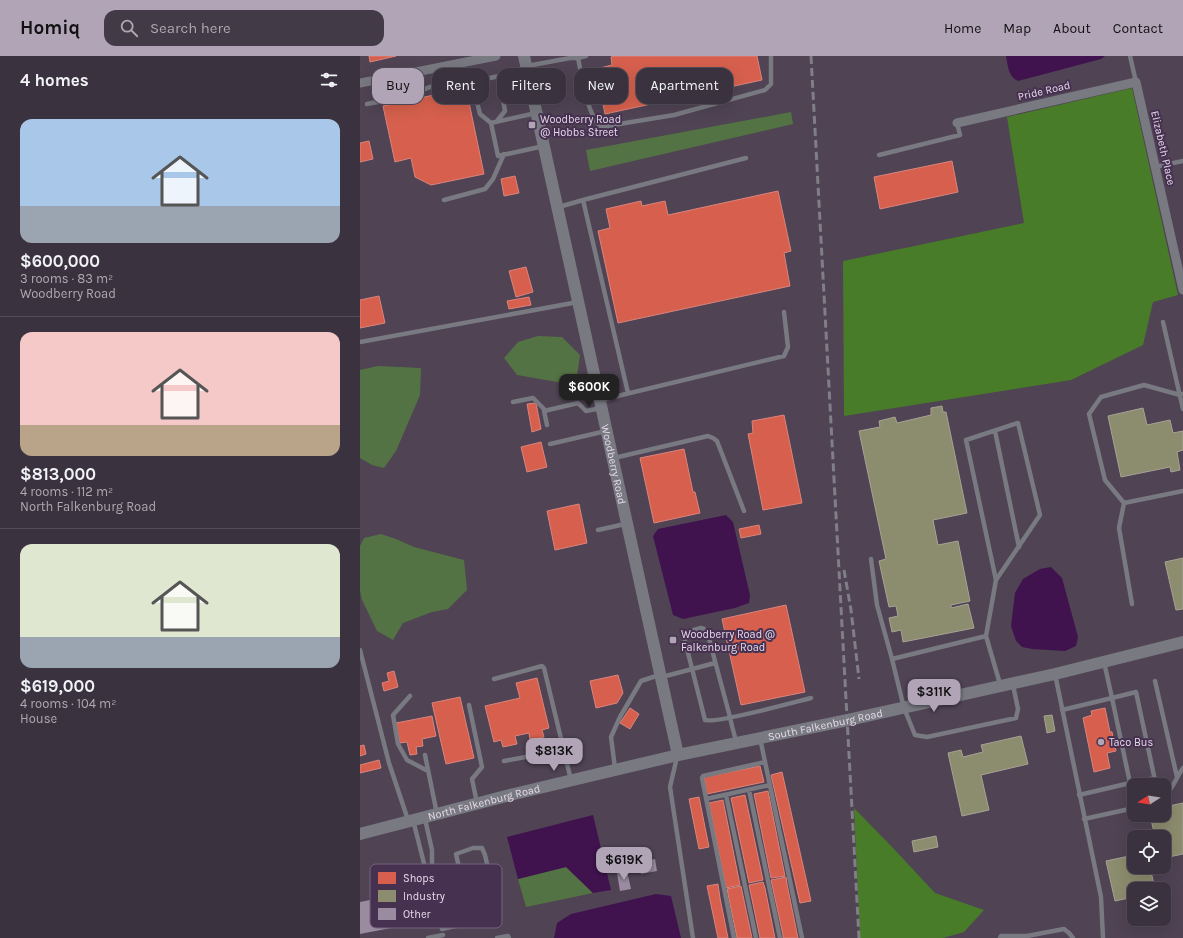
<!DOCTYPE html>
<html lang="en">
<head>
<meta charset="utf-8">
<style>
	body { margin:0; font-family:Karla,sans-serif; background:#423a46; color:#f1f3f6; height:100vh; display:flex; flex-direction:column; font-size:15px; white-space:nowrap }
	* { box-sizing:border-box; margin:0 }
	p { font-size:13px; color:#acaab0 }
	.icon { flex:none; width:22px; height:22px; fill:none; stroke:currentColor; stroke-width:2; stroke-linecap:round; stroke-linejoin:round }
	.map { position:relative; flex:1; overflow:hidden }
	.side { display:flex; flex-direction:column; background:#3b323f; width:360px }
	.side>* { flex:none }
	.top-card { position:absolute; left:12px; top:12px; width:380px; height:36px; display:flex; gap:8px }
	.needle { width:26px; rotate:258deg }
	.buttons { position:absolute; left:767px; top:722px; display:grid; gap:8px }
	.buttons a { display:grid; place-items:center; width:44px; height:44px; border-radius:8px; background:#3b323f; box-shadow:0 4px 16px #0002,0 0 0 1px #544d59; font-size:20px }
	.price { position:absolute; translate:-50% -34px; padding:0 9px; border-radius:8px; background:#b1a4b7; color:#111; font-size:13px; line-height:26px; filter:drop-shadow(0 1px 2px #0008) }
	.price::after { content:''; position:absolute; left:50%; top:24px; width:12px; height:9px; margin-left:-6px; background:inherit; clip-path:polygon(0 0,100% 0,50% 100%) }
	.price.current { background:#222; color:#fff }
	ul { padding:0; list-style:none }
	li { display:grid; align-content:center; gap:8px; height:212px; padding:0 20px }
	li+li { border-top:1px solid #544d59 }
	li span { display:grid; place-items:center; height:124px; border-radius:12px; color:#555 }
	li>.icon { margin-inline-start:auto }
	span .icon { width:72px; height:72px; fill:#fffc; stroke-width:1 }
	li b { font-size:17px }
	h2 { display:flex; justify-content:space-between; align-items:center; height:48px; padding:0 20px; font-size:17px }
	.tag { padding:0 14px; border-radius:12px; background:#3b323f; box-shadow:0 4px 16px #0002,0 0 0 1px #544d59; font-size:14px; line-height:36px }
	.tag.current { background:#b1a4b7; color:#111 }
	header { display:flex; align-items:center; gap:24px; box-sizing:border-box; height:56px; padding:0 20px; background:#b1a4b7; color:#111 }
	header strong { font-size:19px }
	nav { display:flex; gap:22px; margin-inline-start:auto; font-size:14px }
	.search { width:280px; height:36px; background:#423a46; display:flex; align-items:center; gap:10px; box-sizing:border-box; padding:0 14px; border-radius:12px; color:#acaab0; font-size:15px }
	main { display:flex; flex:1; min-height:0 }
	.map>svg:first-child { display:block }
	.green { fill:#547344 }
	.forest { fill:#497c29 }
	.water { fill:#40134f }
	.shops { fill:#d6604d; stroke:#db847d }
	.industry { fill:#8c8c6e; stroke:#a7a394 }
	.building { fill:#9a8ba1 }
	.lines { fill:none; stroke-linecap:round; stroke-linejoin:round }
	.service { stroke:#787981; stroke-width:4.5 }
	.minor { stroke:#787981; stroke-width:9 }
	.tertiary { stroke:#787981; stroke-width:12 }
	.rail { stroke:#807e87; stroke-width:3; stroke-dasharray:8 4; stroke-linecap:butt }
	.poi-dot { fill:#b1a4b7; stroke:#473150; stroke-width:1.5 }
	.labels { text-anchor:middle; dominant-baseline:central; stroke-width:4; stroke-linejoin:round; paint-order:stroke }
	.street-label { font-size:11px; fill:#e6d9ec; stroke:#473150 }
	.poi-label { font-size:11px; fill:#e6d9ec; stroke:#473150; text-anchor:start }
	.key { fill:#473150; stroke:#77637f; stroke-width:1 }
	.key-label { font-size:11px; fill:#e6d9ec }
</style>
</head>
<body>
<header>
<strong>Homiq</strong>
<div class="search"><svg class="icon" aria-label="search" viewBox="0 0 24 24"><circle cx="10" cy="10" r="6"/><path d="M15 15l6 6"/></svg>Search here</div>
<nav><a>Home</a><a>Map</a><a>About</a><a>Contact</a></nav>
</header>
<main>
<section class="side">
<h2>4 homes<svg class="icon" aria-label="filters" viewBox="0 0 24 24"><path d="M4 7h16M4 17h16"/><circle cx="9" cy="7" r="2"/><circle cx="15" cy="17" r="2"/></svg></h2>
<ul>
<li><span style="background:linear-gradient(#a9c7e8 70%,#9aa5b1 0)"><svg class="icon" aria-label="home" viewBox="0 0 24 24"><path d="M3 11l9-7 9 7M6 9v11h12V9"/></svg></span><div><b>$600,000</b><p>3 rooms · 83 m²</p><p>Woodberry Road</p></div></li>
<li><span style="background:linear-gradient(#f6c9c9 75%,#b9a48a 0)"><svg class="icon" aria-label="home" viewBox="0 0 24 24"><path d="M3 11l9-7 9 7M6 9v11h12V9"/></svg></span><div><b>$813,000</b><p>4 rooms · 112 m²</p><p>North Falkenburg Road</p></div></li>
<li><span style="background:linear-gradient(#dfe7d0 75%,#9aa5b1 0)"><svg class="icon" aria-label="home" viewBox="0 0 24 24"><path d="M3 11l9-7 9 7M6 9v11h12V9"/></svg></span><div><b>$619,000</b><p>4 rooms · 104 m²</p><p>House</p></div></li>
</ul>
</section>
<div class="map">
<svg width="823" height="882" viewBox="0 0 823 882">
	<rect width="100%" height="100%" fill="#4f4354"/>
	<path class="green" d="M431 56 433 68 230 115 226 94Z
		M178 280 202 281 220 299 217 320 209 328 157 319 144 302 158 286Z
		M18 310 61 312 60 339 36 395 24 412 12 409 0 402V314Z
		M21 478 36 483 54 491 104 504 107 534 88 553 72 556 43 567 33 584 17 575 2 544 0 535V490L4 482Z
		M206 811 233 837 166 851 158 823Z"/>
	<path class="forest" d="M772 32 818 239 793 246 783 289 711 324 484 360 483 205 664 167 647 61Z
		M494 752 533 792 575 837 624 854 604 876 583 882H500Z"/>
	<path class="water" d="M646 0H745L741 3 658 25C648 20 648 10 646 0Z
		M366 459 373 466 390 539 389 547 375 552 323 563 313 559 293 480 298 473Z
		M691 511 702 522 718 581 716 590 705 595 672 593 662 591 656 585 651 570 655 537 663 523 680 513Z
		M233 759 251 834 233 837 206 811 158 823 147 781Z
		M296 838 311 840 321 882H194L197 867 211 858Z"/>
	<path class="shops" d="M9 0H36L10 6Z
		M255 0H397L402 24 245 58 236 13 252 9 251 1Z
		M106 32 124 118 71 129 55 121 51 102 35 106 23 50Z
		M9 85 13 103 0 106V87Z
		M592 105 598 136 520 153 514 121Z
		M155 120 159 137 144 140 141 123Z
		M418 135 431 195 424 197 430 230 258 267 238 175 250 172 246 153 281 145 282 150 305 145 308 159Z
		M166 211 173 236 156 241 149 215Z
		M19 240 25 267 0 272V244Z
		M169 241 171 249 149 253 147 245Z
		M176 347 181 373 172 376 167 348Z
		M424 359 442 447 403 454 388 378 393 377 392 365Z
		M181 386 187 411 167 416 161 391Z
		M324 393 333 436H335L340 457 294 467 280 402Z
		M219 448 227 487 195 494 187 455Z
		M399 469 401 478 381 482 379 473Z
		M426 549 445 636 381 649 362 563Z
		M34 615 38 631 24 635 22 627 29 625 27 617Z
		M258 619 263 637 257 647 236 652 230 625Z
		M177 622 189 672 182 674 184 681 170 684 169 677 155 680 157 688 143 691 141 684 134 686 125 650 160 642 156 627Z
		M100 641 114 702 86 708 72 647Z
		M270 652 279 658 270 673 260 667Z
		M745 652 750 676H752L756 695 747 697 750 712 734 716 723 662 732 659 731 655Z
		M72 660 76 680 62 683 63 690 56 691 57 698 50 699 47 686 40 687 36 667Z
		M4 689 6 698 0 700V690Z
		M19 704 21 712 0 717V709Z
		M400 710 404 726 347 738 344 721Z
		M422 716 451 845 440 847 411 719Z
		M408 735 425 820 411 822 394 738Z
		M385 739 403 824 389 827 371 742Z
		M339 741 349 791 339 793 329 743Z
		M363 744 380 829 366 832 349 747Z
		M426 821 427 828 438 882H423V879L411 824Z
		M403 826 405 832 415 882H400L389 829Z
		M358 828 360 842 368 882H358L347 830Z
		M381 830 392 882H377L367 833Z"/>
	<path class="industry" d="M582 350 583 356H586L607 457 573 464 578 489 598 485 610 545 591 549V552L608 548 614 572 543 586 541 574 532 576 529 562 538 560 536 550 529 551 519 505 526 503 499 375 520 371 519 365 535 361 537 367 571 359V352Z
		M783 352 787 369 810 364 813 377 823 375V394L817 396 820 414 811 416 810 411 761 421 748 360Z
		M823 502V553L816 554 805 506Z
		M692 659 695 675 687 677 684 660Z
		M661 680 668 708 621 719 629 754 602 760 588 697 601 694 603 701 623 696 621 689Z
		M823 747V798L804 802V781H795L790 759H804V751Z
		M576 780 578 791 554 796 552 785Z
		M774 799V811H790L795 833H774V841L755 845 746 805Z"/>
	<path class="building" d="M295 803 297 815 281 818 279 806Z
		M267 815 271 833 260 835 257 817Z
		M25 841 31 872 0 878V846Z"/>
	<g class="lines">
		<path class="service" d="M770 0 776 26
			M218 2 226 0
			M167 10 210 2H218C222 21 227 59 241 71L314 59 405 34 411 28V0
			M7 48C22 45 38 43 52 38 77 29 84 22 112 26
			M176 57 131 67 138 100 184 90
			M131 67 120 58 112 26 139 20 145 55 137 65
			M519 99 600 79 597 67
			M795 111 823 105
			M84 144 125 133 133 123 144 98
			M223 144 268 337
			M199 151 223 144 386 102
			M803 266 823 353
			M0 286 218 246
			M241 344 424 300 428 291 424 256
			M153 346 173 342 186 355
			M187 369 184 355 218 347 226 355 241 352
			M635 375 659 491
			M190 388 246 375
			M254 402 348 380 353 382 357 385 384 455
			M764 447 745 424 729 358 741 341 784 329 820 339 823 338
			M238 474 265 468
			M511 503 517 549 532 603 626 580 640 628
			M772 548 759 472 764 447 823 435
			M626 580 636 524 606 384 658 367 680 459 636 524
			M0 594 29 707 48 764
			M532 603 544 652 555 679 567 681 656 662 658 653 653 629
			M695 618 741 841 743 882
			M302 621 355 607
			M134 623 182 610 184 612 211 724
			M795 625 817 721
			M50 640 33 659 38 688 47 704 68 715
			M109 649 122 711 112 723 117 747
			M702 654 752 642 744 606
			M400 682 442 882
			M376 685 372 670 370 661 348 579 344 573 341 572 327 576 325 577 324 581 345 664C355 668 435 646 451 642
			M65 699 77 758
			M317 701 310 731 333 882
			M144 705 204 694
			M255 712 251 681 260 661 281 625 299 619
			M770 727 795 722
			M389 734 420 882
			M366 739 396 882
			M719 739 770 727 752 642 776 636 796 729
			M804 741C813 732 816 722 823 712
			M346 743 410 729
			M65 763 72 794V809L76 829 74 836
			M724 763 774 752
			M53 764 70 831 74 836
			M82 873 139 860 125 799 122 792H113L96 798 111 866
			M68 882 83 879
			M137 882 148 880 149 882
			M374 882 342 722 343 720 405 706
			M640 882 641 880H667L704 873 709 877 713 882"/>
		<path class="minor" d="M0 27 136 0
			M597 67 776 26 823 234"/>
		<g class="tertiary">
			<path id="s1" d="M164 0 318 699"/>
			<path id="s2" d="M0 778 154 738 318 699 488 664 695 618 823 586"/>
		</g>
		<path class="rail" d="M451 0 499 882
			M484 514 491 554 499 623"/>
	</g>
	<g class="poi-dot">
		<rect x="168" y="65" width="8" height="8" rx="2"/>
		<rect x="309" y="580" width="8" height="8" rx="2"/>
		<circle cx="741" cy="686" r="4"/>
	</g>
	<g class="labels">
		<g class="street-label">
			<text transform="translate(684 35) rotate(-13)">Pride Road</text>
			<text transform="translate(803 92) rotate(77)">Elizabeth Place</text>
			<text stroke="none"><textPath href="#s1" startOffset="418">Woodberry Road</textPath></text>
			<text stroke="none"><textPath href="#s2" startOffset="478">South Falkenburg Road</textPath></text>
			<text stroke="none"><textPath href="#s2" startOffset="128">North Falkenburg Road</textPath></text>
		</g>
		<g class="poi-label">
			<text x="180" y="63">Woodberry Road<tspan x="180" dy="13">@ Hobbs Street</tspan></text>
			<text x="321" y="578">Woodberry Road @<tspan x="321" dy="13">Falkenburg Road</tspan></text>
			<text x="749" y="686">Taco Bus</text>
		</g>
	</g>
	<rect x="10" y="808" width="132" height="64" rx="6" class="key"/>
	<rect x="18" y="816" width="18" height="12" fill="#d6604d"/>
	<rect x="18" y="834" width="18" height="12" fill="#8c8c6e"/>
	<rect x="18" y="852" width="18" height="12" fill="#9a8ba1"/>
	<g class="key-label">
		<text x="43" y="826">Shops</text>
		<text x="43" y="844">Industry</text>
		<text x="43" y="862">Other</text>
	</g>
</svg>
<div class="buttons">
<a><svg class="needle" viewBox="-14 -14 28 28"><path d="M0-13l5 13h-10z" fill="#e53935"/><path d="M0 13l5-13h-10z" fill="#acaab0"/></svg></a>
<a><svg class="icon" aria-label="locate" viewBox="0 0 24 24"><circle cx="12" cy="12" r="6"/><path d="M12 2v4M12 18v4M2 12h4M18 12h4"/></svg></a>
<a><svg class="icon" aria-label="layers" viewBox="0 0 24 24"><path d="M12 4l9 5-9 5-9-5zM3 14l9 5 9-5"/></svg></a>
</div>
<b class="price current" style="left:229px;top:352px">$600K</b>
<b class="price" style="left:574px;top:657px">$311K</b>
<b class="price" style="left:194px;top:716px">$813K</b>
<b class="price" style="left:264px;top:825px">$619K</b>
<div class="top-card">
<a class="tag current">Buy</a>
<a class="tag">Rent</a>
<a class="tag">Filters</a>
<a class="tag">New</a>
<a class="tag">Apartment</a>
</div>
</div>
</main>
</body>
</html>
